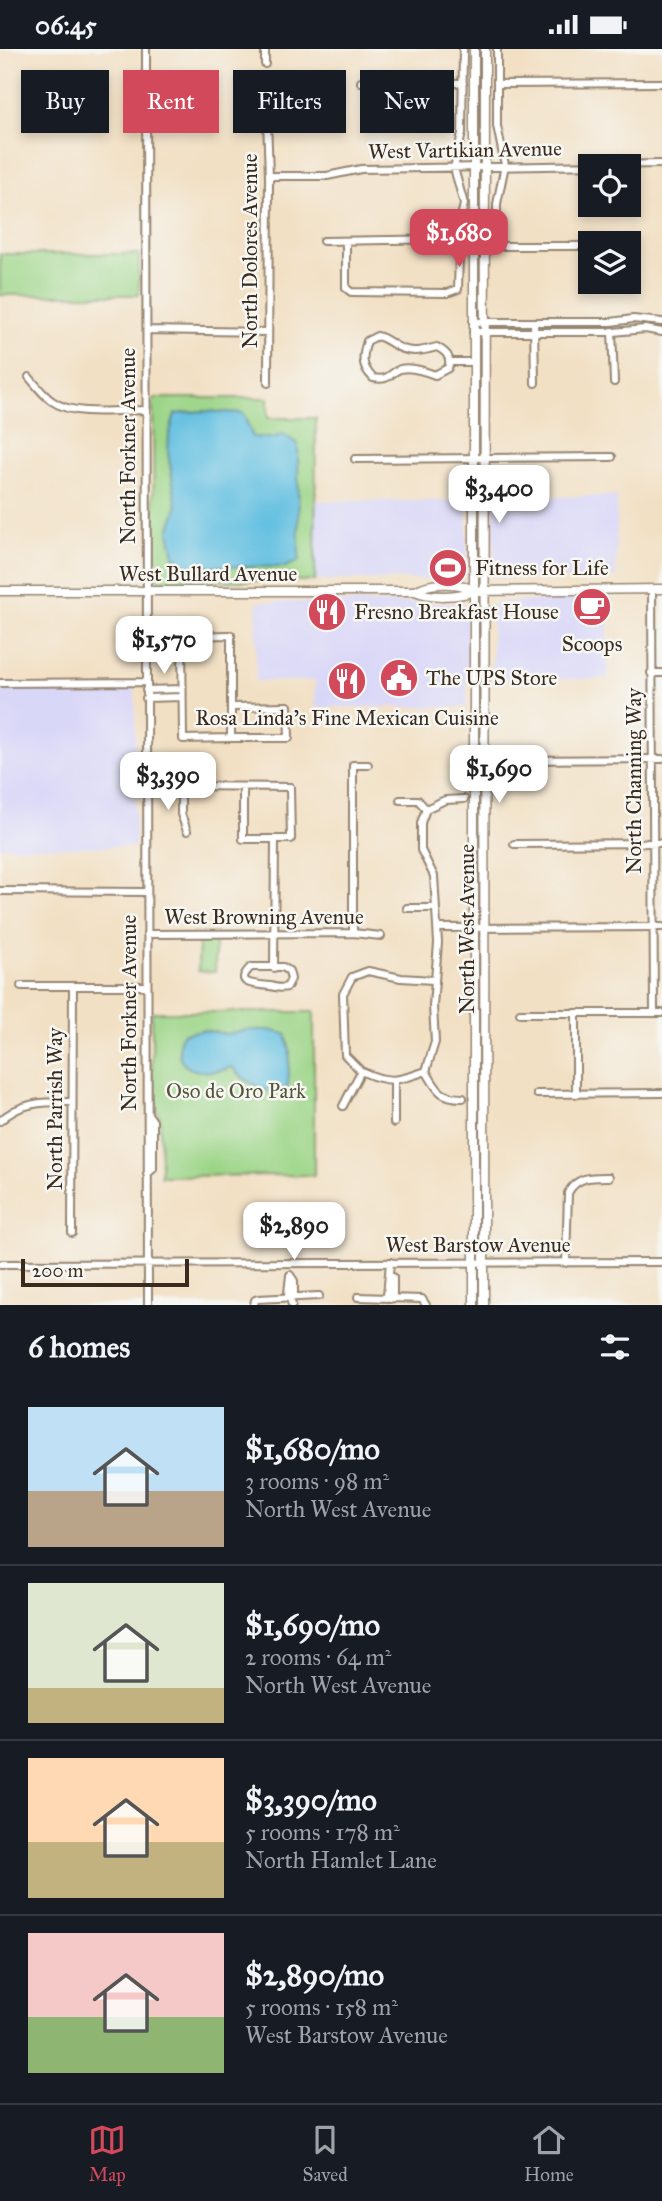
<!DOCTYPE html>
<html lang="en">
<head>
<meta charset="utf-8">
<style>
	body { margin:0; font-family:"IM FELL Great Primer",serif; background:#20242c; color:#f1f3f6; height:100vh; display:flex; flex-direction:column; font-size:26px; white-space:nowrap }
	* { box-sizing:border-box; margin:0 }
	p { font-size:23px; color:#9ea1a6 }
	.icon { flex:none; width:38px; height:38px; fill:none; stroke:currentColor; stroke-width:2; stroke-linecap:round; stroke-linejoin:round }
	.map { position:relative; height:1256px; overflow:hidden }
	.side { display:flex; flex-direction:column; background:#171b24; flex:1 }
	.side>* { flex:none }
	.top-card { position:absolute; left:21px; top:21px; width:621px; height:63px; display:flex; gap:14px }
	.fabs { position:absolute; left:578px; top:105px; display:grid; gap:14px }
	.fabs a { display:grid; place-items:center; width:63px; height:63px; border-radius:0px; background:#171b24; box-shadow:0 4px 10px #0003; font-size:35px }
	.scale { position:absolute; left:21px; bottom:18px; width:168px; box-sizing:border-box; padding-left:7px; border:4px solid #3b2a1e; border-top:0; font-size:19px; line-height:24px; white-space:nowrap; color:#3b2a1e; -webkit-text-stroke:5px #f6f6f2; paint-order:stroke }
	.price { position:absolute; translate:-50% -60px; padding:0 16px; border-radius:14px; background:#fff; color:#222; font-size:23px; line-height:46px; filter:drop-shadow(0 2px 4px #0008) }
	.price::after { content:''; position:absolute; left:50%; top:42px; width:21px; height:16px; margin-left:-10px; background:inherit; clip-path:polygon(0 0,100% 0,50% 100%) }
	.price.selected { background:#d1495b; color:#fff }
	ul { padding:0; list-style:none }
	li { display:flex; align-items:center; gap:21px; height:175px; padding:0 28px }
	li+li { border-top:2px solid #363941 }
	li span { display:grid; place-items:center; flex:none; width:196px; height:140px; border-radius:0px; color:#555 }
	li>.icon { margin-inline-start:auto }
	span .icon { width:84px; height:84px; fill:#fffc; stroke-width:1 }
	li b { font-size:30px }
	h2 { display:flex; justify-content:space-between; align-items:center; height:84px; padding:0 28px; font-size:30px }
	.pill { padding:0 24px; border-radius:0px; background:#171b24; box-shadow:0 4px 10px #0003; font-size:24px; line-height:63px }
	.pill.selected { background:#d1495b; color:#fff }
	.status { display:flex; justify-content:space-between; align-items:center; height:49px; padding:0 35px; background:#171b24; direction:ltr }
	.status svg { height:19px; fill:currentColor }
	.tab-bar { display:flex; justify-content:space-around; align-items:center; height:98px; border-top:2px solid #363941; background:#171b24; font-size:19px; color:#9ea1a6 }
	.tab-bar a { display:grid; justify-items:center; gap:4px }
	.tab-bar .selected { color:#d1495b }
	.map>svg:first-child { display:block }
	.built { fill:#d9d7f8 }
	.green { fill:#9dd588; stroke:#6c8053; stroke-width:2 }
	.water { fill:#63c0e1; stroke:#4f7580; stroke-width:2 }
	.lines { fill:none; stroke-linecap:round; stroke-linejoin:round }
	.minor-casing { stroke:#968571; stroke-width:10 }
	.major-casing { stroke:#968571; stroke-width:11 }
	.minor { stroke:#fff; stroke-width:6 }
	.major { stroke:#fff; stroke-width:8 }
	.labels { text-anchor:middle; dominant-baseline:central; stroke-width:5; stroke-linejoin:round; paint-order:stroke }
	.street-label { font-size:21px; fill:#3b2a1e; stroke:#f6f6f2 }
	.poi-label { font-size:21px; fill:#3b2a1e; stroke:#f6f6f2; text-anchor:start }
	.park-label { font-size:21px; fill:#545538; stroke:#f6f6f2 }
</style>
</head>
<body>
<div class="status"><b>06:45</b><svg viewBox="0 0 49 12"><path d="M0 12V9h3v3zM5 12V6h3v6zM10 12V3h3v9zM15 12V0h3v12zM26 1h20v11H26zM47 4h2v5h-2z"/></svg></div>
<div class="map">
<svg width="662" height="1256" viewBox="0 0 662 1256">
	<rect width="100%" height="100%" fill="#f6f6f2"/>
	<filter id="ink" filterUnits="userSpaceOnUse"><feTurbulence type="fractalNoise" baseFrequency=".0143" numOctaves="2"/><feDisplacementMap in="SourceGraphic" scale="14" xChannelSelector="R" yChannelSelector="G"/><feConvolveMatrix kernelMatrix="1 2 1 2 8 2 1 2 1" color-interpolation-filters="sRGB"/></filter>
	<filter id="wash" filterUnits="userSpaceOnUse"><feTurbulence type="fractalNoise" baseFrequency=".00686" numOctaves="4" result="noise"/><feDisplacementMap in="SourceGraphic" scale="28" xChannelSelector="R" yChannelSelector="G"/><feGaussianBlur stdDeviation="1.57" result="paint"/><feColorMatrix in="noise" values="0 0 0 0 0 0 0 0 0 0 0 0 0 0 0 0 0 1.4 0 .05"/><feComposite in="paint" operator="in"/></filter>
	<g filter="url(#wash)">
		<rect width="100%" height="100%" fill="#f2e0c4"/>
		<path class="built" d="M617 447 616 529H499L494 526V448Z
			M315 452H467V526L464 530 315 531Z
			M608 549V630H492V558L495 553Z
			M257 553 462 554 467 559V658H315V632H256Z
			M135 640V798H0V641Z"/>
		<path class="green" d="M0 205H139V246H0Z
			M158 349H268V369H316L315 532H158L154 529 153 351Z
			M199 892H215V923L198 922Z
			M152 963H314V1126L161 1127 160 1068C153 1057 159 1043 152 1031Z"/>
		<path class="water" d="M203 362 243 364 253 388 273 389 283 385 298 395 299 512 285 518 187 517 174 507 169 482 177 458 168 404 169 386 175 365Z
			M203 981 227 985 247 981H269L286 985 290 1002 288 1037C272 1052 243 1031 232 1018 214 1025 179 1027 179 1001 179 995 179 991 182 985Z"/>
	</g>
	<g filter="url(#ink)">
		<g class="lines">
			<g class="minor-casing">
				<path id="minor" d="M146 0 148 1256
					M265 0V15
					M497 0V77L505 116 497 155V197H590
					M361 33 463 34
					M497 35 662 34
					M267 70 269 127 268 334
					M269 127H327L361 120 662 115
					M323 192 456 190
					M346 192V239L351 243 447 244 458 240 459 204 456 190 464 155 454 119 462 84 463 0
					M473 273H611L633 270 662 273
					M534 273 535 334
					M147 281 267 283
					M612 282 614 333
					M473 283H613L645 280 662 283
					M377 287C387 289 393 297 403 300 414 304 426 301 437 298 446 303 452 308 448 319L435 326C425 322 411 317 400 320 388 325 390 332 373 329 361 317 362 308 367 292Z
					M450 313H473
					M29 328C36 336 43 346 52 352 74 368 119 361 146 361
					M355 410 612 408
					M652 540 654 964
					M231 586V689L183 690 182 587Z
					M651 624H662
					M0 634 146 633
					M146 641 182 640
					M146 649 182 648
					M231 689H289L288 657 232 658
					M514 711 662 710
					M146 723H181V737L290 738 291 790H243V738
					M146 729 181 730
					M181 737V765L187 782
					M400 751H418L426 760 445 751 464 750
					M514 795 662 794
					M0 842 146 843
					M407 859H436
					M437 879 662 878
					M353 884V716H368
					M147 885 353 884 381 887
					M251 918H283L289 922 291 930 287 938C280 940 276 938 270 937 259 935 231 937 251 918Z
					M274 919 275 790
					M21 937H147
					M520 964H662
					M576 964V1045
					M361 1022C388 1035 399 1032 426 1022L435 993 433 957 438 894 434 827 421 801V774L426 760
					M426 1022C437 1041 440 1049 463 1049
					M394 1032V1074
					M537 1045 662 1044
					M343 1057 361 1022 345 1006 343 945 352 928 368 922 401 929 433 931
					M0 1072C21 1052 45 1053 72 1053
					M147 1125 153 1120V1072L148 1065
					M72 1184 73 937
					M566 1214 568 1144C577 1127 592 1128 609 1128
					M0 1215 662 1213
					M390 1227 393 1228V1245L390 1250 387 1247 390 1213
					M358 1248 422 1250 426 1256
					M291 1249 294 1247V1232L290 1226 288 1244 292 1256
					M254 1256 255 1251 258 1250 319 1247"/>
			</g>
			<g class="major-casing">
				<path id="major" d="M474 0V1256
					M0 542H415C430 549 459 548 473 542L662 540
					M415 542C428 533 461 532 473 542
					M484 1256 485 0"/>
			</g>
			<use href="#minor" class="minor"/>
			<use href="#major" class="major"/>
		</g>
	</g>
	<defs>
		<g id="stadium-disc" transform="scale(2.0125)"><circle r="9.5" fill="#d1495b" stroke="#f6f6f2"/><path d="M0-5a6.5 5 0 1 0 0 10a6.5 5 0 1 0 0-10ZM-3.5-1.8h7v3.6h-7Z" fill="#fff"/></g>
		<g id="cafe-disc" transform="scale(2.0125)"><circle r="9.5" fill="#d1495b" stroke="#f6f6f2"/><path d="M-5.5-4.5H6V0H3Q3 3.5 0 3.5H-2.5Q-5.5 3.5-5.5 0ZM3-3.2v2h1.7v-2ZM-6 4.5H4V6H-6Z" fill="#fff"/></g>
		<g id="restaurant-disc" transform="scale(2.0125)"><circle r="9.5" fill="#d1495b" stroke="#f6f6f2"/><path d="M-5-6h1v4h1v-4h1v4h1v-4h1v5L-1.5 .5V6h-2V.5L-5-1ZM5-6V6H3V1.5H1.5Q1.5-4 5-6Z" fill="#fff"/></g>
		<g id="civic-disc" transform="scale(2.0125)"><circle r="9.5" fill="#d1495b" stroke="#f6f6f2"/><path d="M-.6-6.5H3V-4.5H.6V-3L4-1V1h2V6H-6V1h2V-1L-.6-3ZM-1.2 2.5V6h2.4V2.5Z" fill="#fff"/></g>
	</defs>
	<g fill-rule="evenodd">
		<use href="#stadium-disc" x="448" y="519"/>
		<use href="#cafe-disc" x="592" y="558"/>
		<use href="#restaurant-disc" x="327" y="563"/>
		<use href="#civic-disc" x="399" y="629"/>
		<use href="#restaurant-disc" x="347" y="632"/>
	</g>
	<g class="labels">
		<g class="street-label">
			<text transform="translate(465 101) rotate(-1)">West Vartikian Avenue</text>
			<text transform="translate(250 202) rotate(-90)">North Dolores Avenue</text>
			<text transform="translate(128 397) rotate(-90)">North Forkner Avenue</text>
			<text x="208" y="525">West Bullard Avenue</text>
			<text transform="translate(634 732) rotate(-90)">North Channing Way</text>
			<text x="264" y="868">West Browning Avenue</text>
			<text transform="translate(467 880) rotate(-90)">North West Avenue</text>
			<text transform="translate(129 964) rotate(-90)">North Forkner Avenue</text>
			<text transform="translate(55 1060) rotate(-90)">North Parrish Way</text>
			<text x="478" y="1196">West Barstow Avenue</text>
		</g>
		<g class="poi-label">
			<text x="475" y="519">Fitness for Life</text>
			<text x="354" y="563">Fresno Breakfast House</text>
			<text x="592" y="595" text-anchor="middle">Scoops</text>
			<text x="426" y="629">The UPS Store</text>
			<text x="347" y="669" text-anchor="middle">Rosa Linda's Fine Mexican Cuisine</text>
		</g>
		<g class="park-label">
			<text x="236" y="1042">Oso de Oro Park</text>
		</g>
	</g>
</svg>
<div class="fabs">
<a><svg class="icon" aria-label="locate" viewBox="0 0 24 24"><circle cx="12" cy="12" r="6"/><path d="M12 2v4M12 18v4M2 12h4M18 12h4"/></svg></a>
<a><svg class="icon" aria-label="layers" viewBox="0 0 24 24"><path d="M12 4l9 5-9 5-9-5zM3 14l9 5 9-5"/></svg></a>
</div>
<div class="scale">200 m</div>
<b class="price selected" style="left:459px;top:220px">$1,680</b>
<b class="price" style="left:499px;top:476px">$3,400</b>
<b class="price" style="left:164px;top:627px">$1,570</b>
<b class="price" style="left:499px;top:756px">$1,690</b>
<b class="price" style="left:168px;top:763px">$3,390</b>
<b class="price" style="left:294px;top:1213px">$2,890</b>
<div class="top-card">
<a class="pill">Buy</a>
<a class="pill selected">Rent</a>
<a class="pill">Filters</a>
<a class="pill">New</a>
</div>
</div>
<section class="side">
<h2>6 homes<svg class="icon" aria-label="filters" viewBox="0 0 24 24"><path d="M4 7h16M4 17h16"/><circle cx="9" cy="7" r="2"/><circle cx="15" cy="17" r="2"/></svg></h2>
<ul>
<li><span style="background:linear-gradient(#bfe0f5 60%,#b9a48a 0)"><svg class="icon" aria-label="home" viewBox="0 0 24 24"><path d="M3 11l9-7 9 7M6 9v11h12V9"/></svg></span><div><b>$1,680/mo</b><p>3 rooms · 98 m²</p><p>North West Avenue</p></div></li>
<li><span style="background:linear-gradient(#dfe7d0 75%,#c2b280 0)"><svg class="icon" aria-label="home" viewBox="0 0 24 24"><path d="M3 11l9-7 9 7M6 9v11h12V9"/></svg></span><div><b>$1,690/mo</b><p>2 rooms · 64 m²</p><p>North West Avenue</p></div></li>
<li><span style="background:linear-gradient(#ffd9b3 60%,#c2b280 0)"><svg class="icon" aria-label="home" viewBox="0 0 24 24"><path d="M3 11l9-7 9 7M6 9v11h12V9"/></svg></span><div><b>$3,390/mo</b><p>5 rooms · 178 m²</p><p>North Hamlet Lane</p></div></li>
<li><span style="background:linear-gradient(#f6c9c9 60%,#8fb573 0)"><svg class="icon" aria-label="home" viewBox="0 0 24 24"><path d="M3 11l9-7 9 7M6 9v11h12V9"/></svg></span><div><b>$2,890/mo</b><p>5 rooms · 158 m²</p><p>West Barstow Avenue</p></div></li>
</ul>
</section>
<nav class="tab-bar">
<a class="selected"><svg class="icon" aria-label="map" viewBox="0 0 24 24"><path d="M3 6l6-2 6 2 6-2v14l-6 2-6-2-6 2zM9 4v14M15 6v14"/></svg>Map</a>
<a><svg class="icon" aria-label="saved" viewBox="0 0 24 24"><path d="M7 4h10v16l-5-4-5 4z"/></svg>Saved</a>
<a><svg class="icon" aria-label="home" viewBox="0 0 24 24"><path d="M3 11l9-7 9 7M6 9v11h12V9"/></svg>Home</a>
</nav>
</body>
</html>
